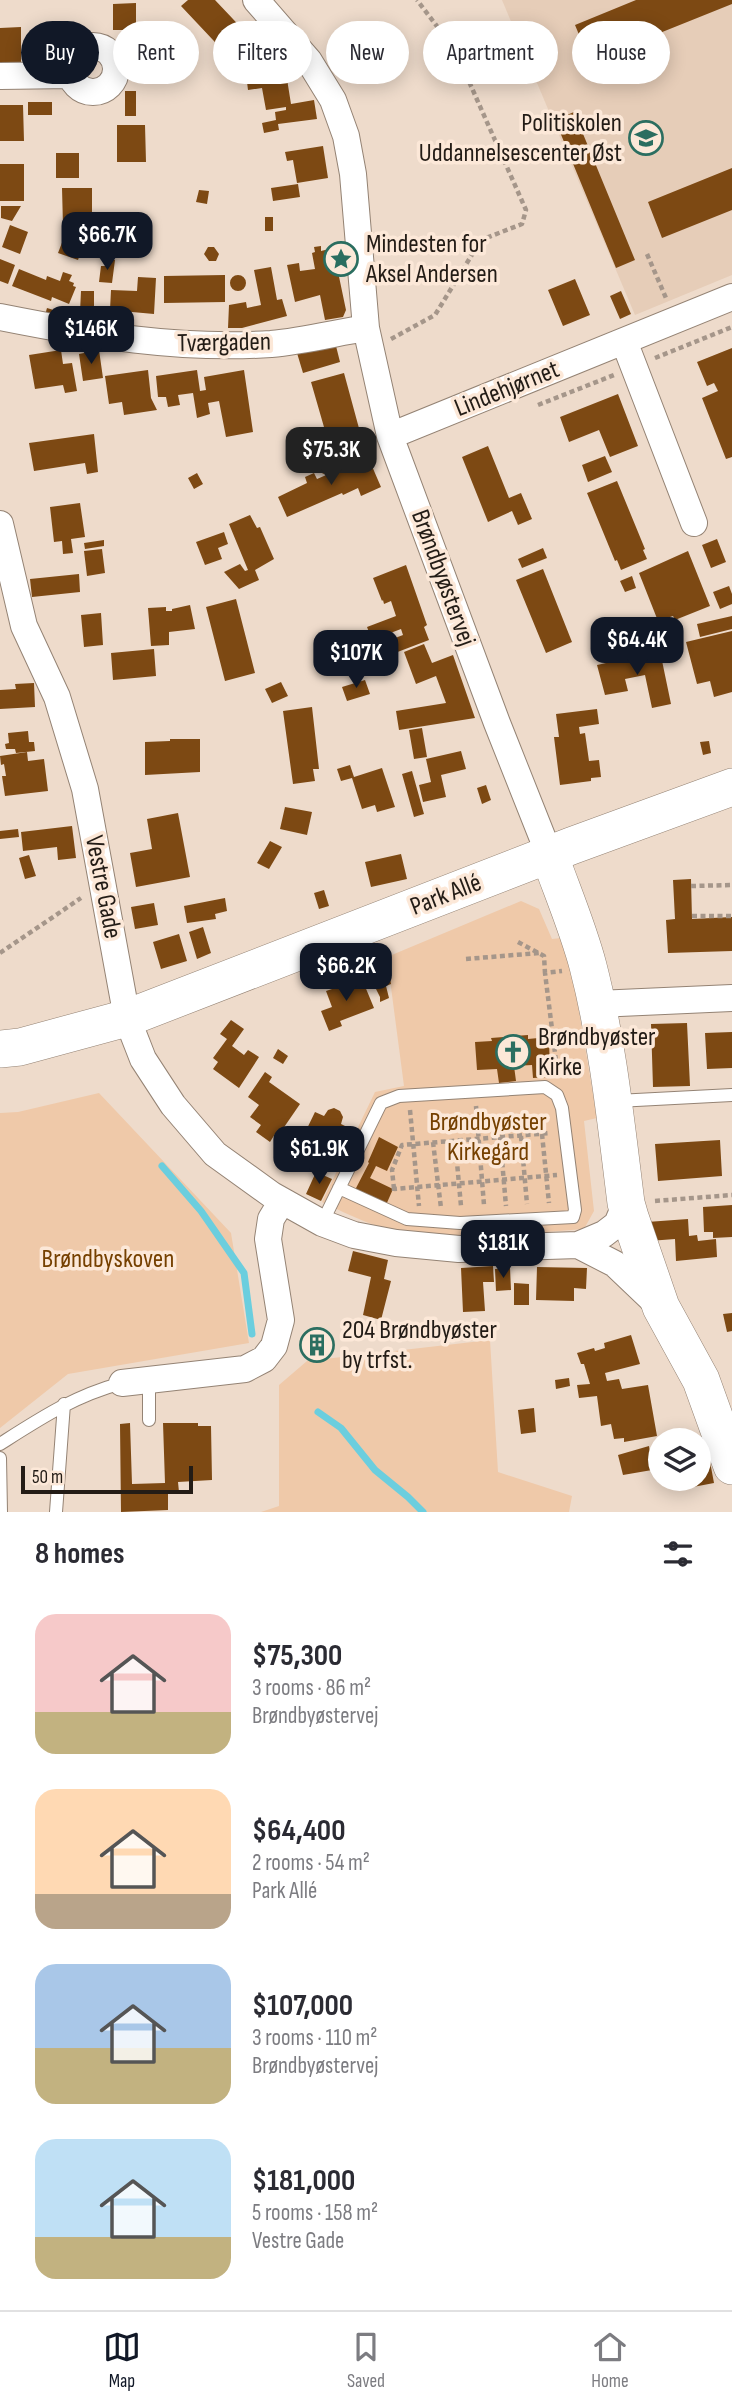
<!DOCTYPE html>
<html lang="en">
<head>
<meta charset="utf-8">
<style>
	body { margin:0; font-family:"Sofia Sans Condensed",sans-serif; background:#f7f7f7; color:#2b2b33; height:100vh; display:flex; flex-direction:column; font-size:26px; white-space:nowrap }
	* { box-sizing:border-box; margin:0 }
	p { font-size:23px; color:#7c7c81 }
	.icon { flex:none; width:38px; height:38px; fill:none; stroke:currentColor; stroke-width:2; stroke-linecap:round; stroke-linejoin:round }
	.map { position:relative; height:1512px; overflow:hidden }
	.sheet { display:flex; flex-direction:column; background:#fff; flex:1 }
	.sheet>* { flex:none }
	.hud { position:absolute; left:21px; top:21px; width:691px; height:63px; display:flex; gap:14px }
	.controls { position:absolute; left:648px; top:1428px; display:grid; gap:14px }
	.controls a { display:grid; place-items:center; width:63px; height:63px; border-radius:50%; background:#fff; box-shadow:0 4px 18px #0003; font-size:35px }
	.scale { position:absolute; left:21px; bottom:18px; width:172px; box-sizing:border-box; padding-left:7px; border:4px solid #231c16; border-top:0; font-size:19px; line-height:24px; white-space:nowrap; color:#231c16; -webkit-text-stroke:5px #fce8d8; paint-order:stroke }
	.price { position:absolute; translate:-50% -60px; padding:0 16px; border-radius:14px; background:#111827; color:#fff; font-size:23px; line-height:46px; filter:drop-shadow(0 2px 4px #0008) }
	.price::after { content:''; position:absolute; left:50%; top:42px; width:21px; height:16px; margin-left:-10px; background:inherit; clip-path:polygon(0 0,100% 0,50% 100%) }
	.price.active { background:#222; color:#fff }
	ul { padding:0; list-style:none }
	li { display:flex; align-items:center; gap:21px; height:175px; padding:0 35px }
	li span { display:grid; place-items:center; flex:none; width:196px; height:140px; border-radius:21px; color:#555 }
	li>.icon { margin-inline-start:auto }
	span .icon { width:84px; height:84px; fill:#fffc; stroke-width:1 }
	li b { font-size:30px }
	h2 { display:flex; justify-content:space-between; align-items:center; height:84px; padding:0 35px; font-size:30px }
	.chip { padding:0 24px; border-radius:32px; background:#fff; box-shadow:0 4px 18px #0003; font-size:24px; line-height:63px }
	.chip.active { background:#111827; color:#fff }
	.tabs { display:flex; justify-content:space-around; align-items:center; height:98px; border-top:2px solid #e1e1e2; background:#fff; font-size:19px; color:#7c7c81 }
	.tabs a { display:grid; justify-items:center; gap:4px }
	.tabs .active { color:#111827 }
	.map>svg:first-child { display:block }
	.built { fill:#e6cdb8 }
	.green { fill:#efc9a9 }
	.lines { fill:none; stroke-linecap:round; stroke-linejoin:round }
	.stream { stroke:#6bcede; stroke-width:7 }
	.building { fill:#7d4913 }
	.lane-casing { stroke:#948374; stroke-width:14 }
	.street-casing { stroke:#948374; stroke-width:28 }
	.secondary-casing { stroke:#948374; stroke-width:38 }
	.path { stroke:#a5968a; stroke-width:4.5; stroke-dasharray:5 3.5; stroke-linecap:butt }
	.lane { stroke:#fff; stroke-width:12 }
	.street { stroke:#fff; stroke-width:26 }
	.secondary { stroke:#fff; stroke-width:37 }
	.labels { text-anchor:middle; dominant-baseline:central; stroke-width:7; stroke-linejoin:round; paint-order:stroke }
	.poi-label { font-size:26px; fill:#231c16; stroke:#fce8d8; text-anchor:start }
	.street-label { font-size:26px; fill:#231c16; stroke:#fce8d8 }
	.park-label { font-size:26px; fill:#754000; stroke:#fce8d8 }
</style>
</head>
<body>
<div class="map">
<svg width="732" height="1512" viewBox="0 0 732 1512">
	<rect width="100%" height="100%" fill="#eedbcb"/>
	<path class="built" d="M502 0H732V275L635 315Z"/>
	<path class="green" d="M521 901 539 909 552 939 561 938 573 975 597 1118 584 1121 594 1211 584 1229C513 1234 435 1247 366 1222 351 1216 337 1209 322 1202L375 1092 404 1086 387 957Z
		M99 1093 231 1233 249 1343 68 1374 0 1428V1113L18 1112Z
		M490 1340 498 1472 572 1496 569 1512H261L279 1506V1385L307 1361Z"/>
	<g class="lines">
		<path class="stream" d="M162 1166 201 1211 244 1273 252 1334
			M318 1412 341 1428 375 1470 408 1497 423 1512"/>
	</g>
	<path class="building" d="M188 0H215L250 37 229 57 181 6Z
		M636 0H732V4L590 61 575 25Z
		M136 3V30H113V4Z
		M21 27V64H0V28Z
		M170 38 173 62 147 66 145 42Z
		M26 52H51V61L26 62Z
		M283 54 291 104 314 100 317 119 278 124 279 130 264 133 262 123 276 120 275 112 286 110V107L266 110 262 88 248 90 245 66 258 64V58Z
		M125 91H136V116H125Z
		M28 102H52V115H28Z
		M0 105H23L24 141H0Z
		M574 112 635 260 616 268 555 120Z
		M117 125H145L146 162H117Z
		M323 146 328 178 297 183 293 160 287 161 285 152Z
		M56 153H79V178H56Z
		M0 164H24V201H0Z
		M732 168V210L662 238 648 202Z
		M298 184 300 197 273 201 271 188Z
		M62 188H92V226H63Z
		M199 190 209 191 207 204 196 202Z
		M1 206H21L12 221 1 218Z
		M265 217H273V231H265Z
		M10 225 28 232 20 254 2 247Z
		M63 240 82 248 78 260 58 253Z
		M321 246V251L333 248 346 310 343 317 325 320 320 295 295 302 287 265 299 263 300 271 315 269 312 253 315 252 314 247Z
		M208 247H214L219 254 216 261H209L204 254Z
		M0 259 15 265 8 284 0 281Z
		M105 259 115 260 112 283 99 282 101 266H105Z
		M271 267 277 300 282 299 287 316 242 328H228L229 305 246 302 247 308 261 305 254 270Z
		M19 269 46 280 47 276 60 281 63 272 72 275 69 281 74 283 73 286 76 287 69 304 52 297 51 301 12 286Z
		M230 283a8 8 0 1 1 16 0a8 8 0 1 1-16 0Z
		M225 275V302L164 303V276Z
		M138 277 156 278 154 314 110 310 111 290 137 291Z
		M575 279 590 315 563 326 548 290Z
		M81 291H94V312H80Z
		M621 291 631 314 620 319 610 296Z
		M47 308 60 312 59 318 45 315Z
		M335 342 340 362 303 373 297 353Z
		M732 348V457L726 459 702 398 718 391 714 383 707 386 697 362Z
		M61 350 63 364 72 363 77 391 65 393 63 385 35 389 29 355Z
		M99 350 103 378 83 381 79 354Z
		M148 370 151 398 157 410 124 415 122 402 109 404 105 376Z
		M197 370 200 391 206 390 204 377 244 370 253 432 226 437 219 401 208 403 210 414 197 418 193 393 178 395 180 405 168 407 166 397H158L156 376Z
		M344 373 360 432 341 438 339 430 326 434 311 382Z
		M618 394 638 446 610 457 599 430 569 442 560 417Z
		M94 434 98 472 87 474 85 463 34 471 29 443Z
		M488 446 509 498 521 493 532 519 518 525 512 511 488 522 462 457Z
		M605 456 612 472 588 482 582 465Z
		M368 457 381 487 361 496 358 488 343 495 342 493 287 517 278 497 307 483 305 477 314 473 317 479Z
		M330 460 334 469 323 474 318 466Z
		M197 473 203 484 194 489 188 478Z
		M617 481 645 549 643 550 647 559 621 570 617 560 615 561 587 493Z
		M80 503 85 537 71 539 73 553 63 554 62 541 54 542 50 507Z
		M250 515 257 528 260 527 274 559 255 570 259 580 239 589 224 572 240 564 245 571 248 570 229 524Z
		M224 532 228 544 218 548 222 559 205 565 196 542Z
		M717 539 726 562 711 568 702 545Z
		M104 540V546L85 549 84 543Z
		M543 548 547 558 522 568 518 559Z
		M102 549 105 573 87 576 84 551Z
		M688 551 710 606 675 620 673 616 658 621 639 573Z
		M406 565 427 625 424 627 429 640 366 664 361 651 403 635 401 629 372 640 367 627 396 616 391 601 384 604 383 600 382 601 373 578Z
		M543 569 572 642 546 653 516 580Z
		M79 574 80 592 32 597 30 579Z
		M632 576 636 588 625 592 620 581Z
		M729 586 732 594V604L720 609 713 592Z
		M236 599 255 673 225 681 206 607Z
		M190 605 195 629 169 632V645L151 646 148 608 166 607V611H172V609Z
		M101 613 103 645 84 647 81 615Z
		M732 616V629L700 637 697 624Z
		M732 631V692L714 697 710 681 697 684 686 642Z
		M424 644 432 663 453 655 475 718 399 730 396 711 446 703 436 676 416 684 404 652Z
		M154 649 156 676 113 680 111 653Z
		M660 651 671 704 652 708 645 675 625 679 628 691 605 695 597 665Z
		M365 680 370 694 347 701 342 687Z
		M281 682 288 696 272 703 265 689Z
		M34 683 35 707 0 709V690L16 689 15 684Z
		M312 707 319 769H313L315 781 293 784 283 711Z
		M597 709 599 724 579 727 580 734 585 733 589 761 599 760 601 777 591 778V781L560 785 554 737H559L556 714Z
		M422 728 427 757 414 759 409 730Z
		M28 731 29 742H34L35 751 16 753 15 749H6L5 744 9 743 8 733Z
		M170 739H200V772L145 775V742L170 741Z
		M709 741 711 753 703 755 700 742Z
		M461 751 466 769 441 775 446 797 423 802 419 785 431 782 426 759Z
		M27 752 28 761 44 759 48 791 5 796 2 776H6L4 764 1 765 0 756Z
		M350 765 354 777 382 768 395 807 377 812 375 805 362 809 352 778 341 781 337 769Z
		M412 771 424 814 414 817 402 774Z
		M486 785 491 800 482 804 477 788Z
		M285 807 312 812 307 835 280 829Z
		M178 813 190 877 136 887 130 853 152 849 147 819Z
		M72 826 76 858 58 860 57 847 23 851 21 832Z
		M18 829 19 837 0 839V831Z
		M270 841 282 847 269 869 257 863Z
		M401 854 407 879 371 887 365 862Z
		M29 855 36 876 25 879 19 858Z
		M691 879 692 919 732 917V951L668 953 666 920 675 919 673 880Z
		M324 890 329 906 319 909 314 893Z
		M225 898 227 911 215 914 216 919 187 923 184 906Z
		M154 903 158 925 135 929 131 907Z
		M203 927 211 953 197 959 189 932Z
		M179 934 187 961 161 969 153 942Z
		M389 972 391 984 386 986 389 998 380 1002V997L370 977Z
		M362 979 374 1008 340 1021 342 1026 329 1031 321 1011 332 1007 326 991Z
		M231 1020 244 1029 232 1046 244 1055 248 1050 259 1057 239 1088 213 1069 218 1062 213 1058 227 1039 220 1034Z
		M687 1023 690 1086 653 1087 651 1024Z
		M732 1032V1068L707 1069 705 1033Z
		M528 1035V1039L549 1037 550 1077 533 1078 532 1065 514 1066 516 1081 499 1083 497 1069 477 1070 475 1042 492 1041 491 1038Z
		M278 1049 288 1056 283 1064 273 1058Z
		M265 1072 272 1077 269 1082 300 1104 278 1136 275 1134 270 1142 256 1132 261 1125 250 1117 259 1105 248 1097Z
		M334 1108 340 1111 343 1117 341 1124 349 1128 347 1131 350 1133 337 1157 334 1156 333 1160 300 1143 315 1112 324 1116 328 1110Z
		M379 1137 398 1147 387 1171 376 1166 370 1178 393 1189 386 1205 355 1190 369 1163 368 1162Z
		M720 1140 722 1176 658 1181 655 1144Z
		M316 1172 332 1179 321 1201 306 1194Z
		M732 1205V1237L713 1238V1232H704L703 1207Z
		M688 1219 689 1236 697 1235 698 1241 716 1239 717 1257 676 1261 675 1239 649 1241 647 1222Z
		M353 1251 388 1260 384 1279 391 1281 381 1320 363 1315 371 1277 348 1271Z
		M493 1266 494 1282H483L485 1311 463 1312 461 1268Z
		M537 1267 587 1268 586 1289 574 1288V1301L536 1300Z
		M510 1268 511 1290 496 1291 495 1269Z
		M514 1283 529 1284V1305H514Z
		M732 1313V1331L727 1332 723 1314Z
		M324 1335 329 1348 310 1355 305 1343Z
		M631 1335 640 1364 605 1373 607 1381 619 1379 622 1389 648 1385 657 1436 624 1442V1438L614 1439 611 1424 601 1426 597 1396 579 1398 577 1385 590 1384 584 1364H581L577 1353 594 1348 595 1351 605 1348 604 1343Z
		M569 1378 570 1386 556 1389 555 1380Z
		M534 1408 536 1432 521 1434 518 1410Z
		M130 1423 132 1484 165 1483 163 1423H198V1426H211L212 1480 178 1482 179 1492H168V1510L121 1512 120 1424Z
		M649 1446 652 1470 623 1475 618 1455Z
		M708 1451 714 1483 693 1487 691 1479H698V1452Z
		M661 1479H684V1480L662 1484Z"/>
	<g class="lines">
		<g class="lane-casing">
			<path id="lane" d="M617 1101 732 1095
				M322 1223 381 1103 399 1096 545 1087 557 1095 562 1108 575 1210 573 1217 460 1223 407 1219 339 1188
				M149 1380V1420
				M0 1444C41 1418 74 1396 122 1383
				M0 1458 1 1512
				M56 1512 64 1404"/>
		</g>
		<g class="street-casing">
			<path id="street" d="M256 0 309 61 333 100 346 136 353 174 366 328 390 436 497 723 549 854
				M70 69a23 23 0 1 1 46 0a23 23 0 1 1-46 0Z
				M0 76 71 75
				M0 317C90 335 179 350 271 344 303 341 335 333 366 328
				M624 341 694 523
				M390 436 732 297
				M0 524 24 626 57 697 85 789 127 1018 143 1059 173 1105 215 1154 272 1195 322 1223 354 1235 396 1243 459 1249 578 1245 604 1234 617 1224 626 1203
				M597 1004 732 998
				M578 1245 615 1264 657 1304
				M122 1383 245 1369 264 1359 274 1346 281 1320 268 1239 271 1219 282 1201"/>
		</g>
		<g class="secondary-casing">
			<path id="secondary" d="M549 854C562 891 578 928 588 966 608 1043 616 1124 626 1203L630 1217 661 1307 701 1380 732 1466
				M0 1049 20 1047 127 1018 571 846 732 787"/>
		</g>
		<path class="path" d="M647 254 666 298
			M391 339 435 315 481 240 522 224 526 210 455 50 417 0
			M655 358 732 327
			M538 405 614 375
			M691 886 732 885
			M692 916H732
			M518 942 544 956 545 973
			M0 953 81 898
			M466 959 539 953
			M558 1077 545 973 562 971
			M476 1106 484 1205
			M410 1110 419 1206
			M542 1134 549 1203
			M521 1136 527 1204
			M500 1137 506 1206
			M455 1141 461 1206
			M433 1142 441 1208
			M394 1189 392 1170 402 1145 550 1133
			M394 1191V1189L557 1175
			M655 1201 732 1195"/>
		<use href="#lane" class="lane"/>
		<use href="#street" class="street"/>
		<use href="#secondary" class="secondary"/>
	</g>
	<defs>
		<g id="university-ring" transform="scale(1.75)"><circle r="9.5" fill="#fce8d8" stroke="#2b6e60" stroke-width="1.5"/><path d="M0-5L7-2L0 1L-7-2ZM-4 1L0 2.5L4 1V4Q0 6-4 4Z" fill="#2b6e60"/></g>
		<g id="sight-ring" transform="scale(1.75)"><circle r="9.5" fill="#fce8d8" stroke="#2b6e60" stroke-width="1.5"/><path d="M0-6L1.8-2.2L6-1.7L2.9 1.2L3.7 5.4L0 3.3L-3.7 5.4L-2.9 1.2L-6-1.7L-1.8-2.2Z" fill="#2b6e60"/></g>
		<g id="church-ring" transform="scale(1.75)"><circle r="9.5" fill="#fce8d8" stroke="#2b6e60" stroke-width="1.5"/><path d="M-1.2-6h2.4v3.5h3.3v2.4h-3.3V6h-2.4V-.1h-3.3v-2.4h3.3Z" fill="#2b6e60"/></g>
		<g id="building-ring" transform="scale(1.75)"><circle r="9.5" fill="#fce8d8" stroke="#2b6e60" stroke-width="1.5"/><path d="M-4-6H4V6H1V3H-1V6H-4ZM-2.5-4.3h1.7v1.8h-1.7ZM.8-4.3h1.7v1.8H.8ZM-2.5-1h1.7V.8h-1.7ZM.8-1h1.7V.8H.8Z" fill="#2b6e60"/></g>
	</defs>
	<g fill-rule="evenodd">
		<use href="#university-ring" x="646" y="138"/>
		<use href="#sight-ring" x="341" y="259"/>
		<use href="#church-ring" x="513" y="1052"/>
		<use href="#building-ring" x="317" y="1345"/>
	</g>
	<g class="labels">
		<g class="poi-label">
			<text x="622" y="123" text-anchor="end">Politiskolen<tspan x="622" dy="30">Uddannelsescenter Øst</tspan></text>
			<text x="366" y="244">Mindesten for<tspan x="366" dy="30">Aksel Andersen</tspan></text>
			<text x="538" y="1037">Brøndbyøster<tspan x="538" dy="30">Kirke</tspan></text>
			<text x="342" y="1330">204 Brøndbyøster<tspan x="342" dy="30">by trfst.</tspan></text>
		</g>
		<g class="street-label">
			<text transform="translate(224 343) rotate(-1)">Tværgaden</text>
			<text transform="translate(507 389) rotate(-22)">Lindehjørnet</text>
			<text transform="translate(443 578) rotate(70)">Brøndbyøstervej</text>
			<text transform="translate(103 887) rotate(79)">Vestre Gade</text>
			<text transform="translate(446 895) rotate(-21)">Park Allé</text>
		</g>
		<g class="park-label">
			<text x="488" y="1122">Brøndbyøster<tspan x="488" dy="30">Kirkegård</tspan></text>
			<text x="108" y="1259">Brøndbyskoven</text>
		</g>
	</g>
</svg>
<div class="controls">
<a><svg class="icon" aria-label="layers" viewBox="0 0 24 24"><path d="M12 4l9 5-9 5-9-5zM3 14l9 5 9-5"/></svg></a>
</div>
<div class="scale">50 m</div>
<b class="price" style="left:107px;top:272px">$66.7K</b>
<b class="price" style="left:91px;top:366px">$146K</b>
<b class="price active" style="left:331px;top:487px">$75.3K</b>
<b class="price" style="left:637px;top:677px">$64.4K</b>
<b class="price" style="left:356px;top:690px">$107K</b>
<b class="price" style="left:346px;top:1003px">$66.2K</b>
<b class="price" style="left:319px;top:1186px">$61.9K</b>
<b class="price" style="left:503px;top:1280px">$181K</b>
<div class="hud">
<a class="chip active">Buy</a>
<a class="chip">Rent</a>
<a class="chip">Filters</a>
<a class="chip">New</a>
<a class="chip">Apartment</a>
<a class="chip">House</a>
</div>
</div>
<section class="sheet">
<h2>8 homes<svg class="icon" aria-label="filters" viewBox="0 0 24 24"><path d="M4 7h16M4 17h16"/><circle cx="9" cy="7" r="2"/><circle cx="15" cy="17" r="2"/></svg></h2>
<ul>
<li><span style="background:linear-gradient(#f6c9c9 70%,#c2b280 0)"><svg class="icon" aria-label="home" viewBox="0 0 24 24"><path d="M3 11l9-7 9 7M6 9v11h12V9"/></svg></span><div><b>$75,300</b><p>3 rooms · 86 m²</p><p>Brøndbyøstervej</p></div></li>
<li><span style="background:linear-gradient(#ffd9b3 75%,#b9a48a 0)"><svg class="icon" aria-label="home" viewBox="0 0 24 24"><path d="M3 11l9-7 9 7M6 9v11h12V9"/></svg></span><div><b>$64,400</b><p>2 rooms · 54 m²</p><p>Park Allé</p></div></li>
<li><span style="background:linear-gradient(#a9c7e8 60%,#c2b280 0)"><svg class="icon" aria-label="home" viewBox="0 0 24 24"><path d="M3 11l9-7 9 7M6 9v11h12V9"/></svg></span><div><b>$107,000</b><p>3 rooms · 110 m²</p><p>Brøndbyøstervej</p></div></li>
<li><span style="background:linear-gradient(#bfe0f5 70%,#c2b280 0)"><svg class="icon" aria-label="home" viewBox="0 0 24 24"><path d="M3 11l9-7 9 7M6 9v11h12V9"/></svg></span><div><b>$181,000</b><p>5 rooms · 158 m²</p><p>Vestre Gade</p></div></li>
</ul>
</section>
<nav class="tabs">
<a class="active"><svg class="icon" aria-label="map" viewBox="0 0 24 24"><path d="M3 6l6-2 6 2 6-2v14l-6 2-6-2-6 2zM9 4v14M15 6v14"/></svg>Map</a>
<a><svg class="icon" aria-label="saved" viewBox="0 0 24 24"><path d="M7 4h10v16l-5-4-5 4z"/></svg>Saved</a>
<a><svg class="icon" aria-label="home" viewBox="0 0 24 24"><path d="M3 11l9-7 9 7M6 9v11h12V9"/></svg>Home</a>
</nav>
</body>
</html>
